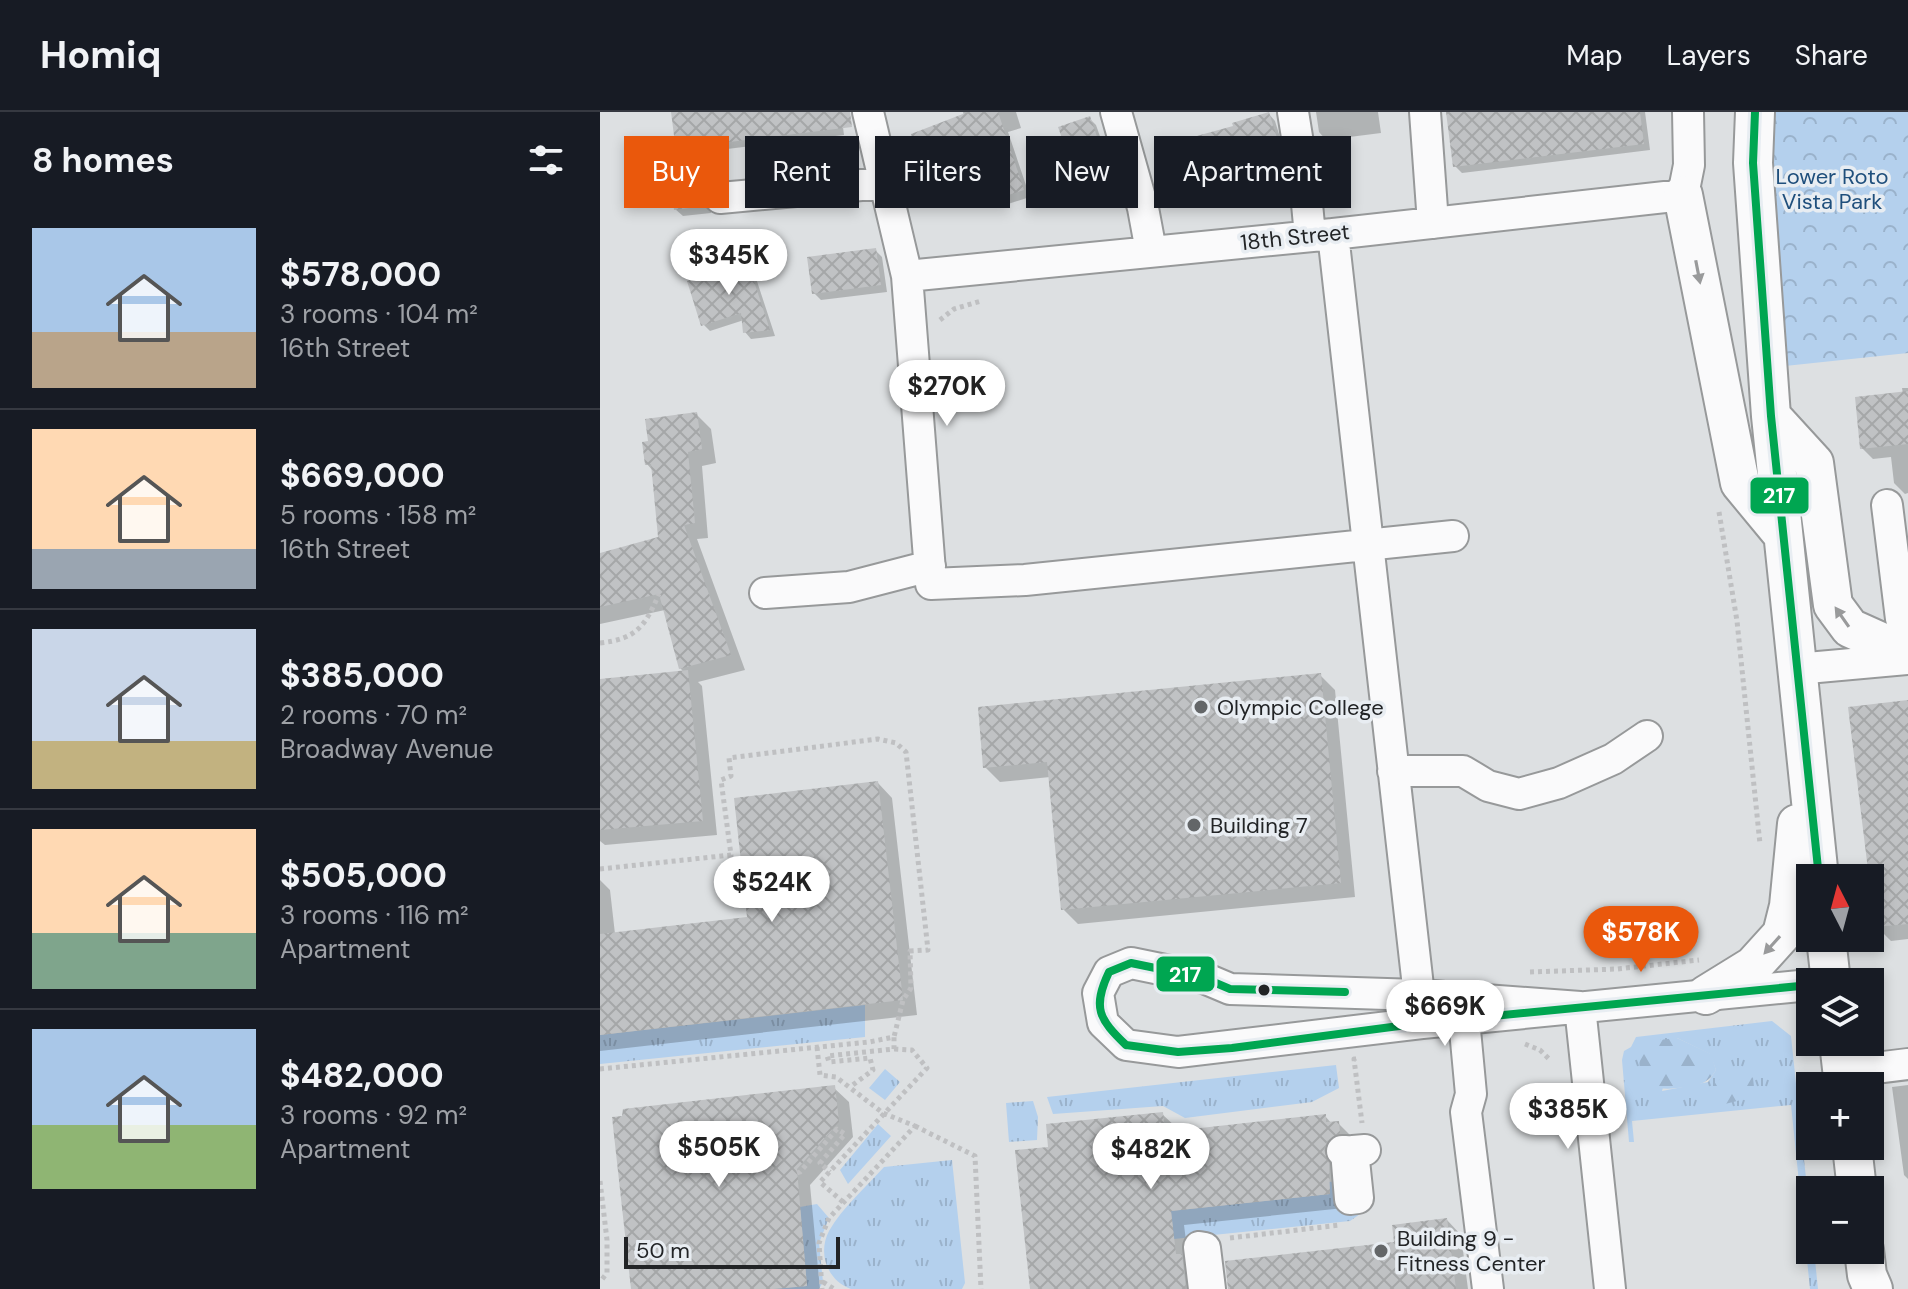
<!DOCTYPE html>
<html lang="en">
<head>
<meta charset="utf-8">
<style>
	body { margin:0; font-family:"DM Sans",sans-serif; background:#20242c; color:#f1f3f6; height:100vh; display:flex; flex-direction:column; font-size:30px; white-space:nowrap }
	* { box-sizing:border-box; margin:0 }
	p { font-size:26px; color:#9ea1a6 }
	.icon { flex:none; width:44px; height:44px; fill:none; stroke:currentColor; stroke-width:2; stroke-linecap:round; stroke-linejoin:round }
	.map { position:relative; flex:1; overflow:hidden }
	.panel { display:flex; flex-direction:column; background:#171b24; width:600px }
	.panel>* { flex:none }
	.hud { position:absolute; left:24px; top:24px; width:760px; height:72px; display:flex; gap:16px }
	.needle { width:52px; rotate:354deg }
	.fabs { position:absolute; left:1196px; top:752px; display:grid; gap:16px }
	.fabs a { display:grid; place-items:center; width:88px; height:88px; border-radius:0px; background:#171b24; box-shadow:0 4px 12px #0003; font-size:40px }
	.scale { position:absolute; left:24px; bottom:20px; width:216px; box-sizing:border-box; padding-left:8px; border:4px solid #222426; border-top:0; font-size:22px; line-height:28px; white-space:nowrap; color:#222426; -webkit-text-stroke:6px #e8edf2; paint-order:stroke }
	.price { position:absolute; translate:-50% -68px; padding:0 18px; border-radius:28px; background:#fff; color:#222; font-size:26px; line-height:52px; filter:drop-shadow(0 2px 4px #0008) }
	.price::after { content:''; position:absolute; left:50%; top:48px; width:24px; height:18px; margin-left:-12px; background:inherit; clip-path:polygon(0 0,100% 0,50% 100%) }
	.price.on { background:#ea580c; color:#fff }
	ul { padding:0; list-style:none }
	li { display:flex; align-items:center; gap:24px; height:200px; padding:0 32px }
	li+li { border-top:2px solid #363941 }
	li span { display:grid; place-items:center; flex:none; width:224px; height:160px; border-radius:0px; color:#555 }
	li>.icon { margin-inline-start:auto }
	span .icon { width:96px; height:96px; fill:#fffc; stroke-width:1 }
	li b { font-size:34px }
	h2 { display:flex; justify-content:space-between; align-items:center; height:96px; padding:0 32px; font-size:34px }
	.pill { padding:0 28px; border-radius:0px; background:#171b24; box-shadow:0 4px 12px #0003; font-size:28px; line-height:72px }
	.pill.on { background:#ea580c; color:#fff }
	header { display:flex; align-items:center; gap:48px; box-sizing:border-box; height:112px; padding:0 40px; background:#171b24; border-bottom:2px solid #363941 }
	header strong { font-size:38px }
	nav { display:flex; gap:44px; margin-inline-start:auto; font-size:28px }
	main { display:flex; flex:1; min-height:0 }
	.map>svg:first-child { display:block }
	.grass { fill:url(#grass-tufts); fill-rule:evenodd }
	.forest { fill:url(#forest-firs) }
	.park { fill:url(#park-crowns) }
	.shadow { fill:#0003 }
	.building { fill:url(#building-cross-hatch) }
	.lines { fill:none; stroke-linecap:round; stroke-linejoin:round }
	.minor-casing { stroke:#97999a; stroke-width:34 }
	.major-casing { stroke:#97999a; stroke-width:42 }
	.path { stroke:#bfc0c2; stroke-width:5; stroke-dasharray:4 4; stroke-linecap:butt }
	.minor { stroke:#fafafb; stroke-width:30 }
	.major { stroke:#fafafb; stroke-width:38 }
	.bus-1-casing { stroke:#e8edf2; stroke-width:14 }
	.bus-1 { stroke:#00a651; stroke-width:8 }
	.oneway { fill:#999a9b }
	.poi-dot { fill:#636668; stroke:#e8edf2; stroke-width:3 }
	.bus-dot { fill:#222426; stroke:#e8edf2; stroke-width:3 }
	.labels { text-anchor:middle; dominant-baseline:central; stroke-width:7; stroke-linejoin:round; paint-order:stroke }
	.park-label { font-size:22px; fill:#1f4f7c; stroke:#e8edf2 }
	.street-label { font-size:22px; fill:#222426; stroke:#e8edf2 }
	.poi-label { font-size:22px; fill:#222426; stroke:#e8edf2; text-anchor:start }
	.line-badge { stroke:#e8edf2; stroke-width:3 }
	.badge-label { font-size:22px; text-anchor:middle; font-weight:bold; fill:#fff }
</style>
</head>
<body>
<header>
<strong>Homiq</strong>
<nav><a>Map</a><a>Layers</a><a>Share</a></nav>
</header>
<main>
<section class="panel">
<h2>8 homes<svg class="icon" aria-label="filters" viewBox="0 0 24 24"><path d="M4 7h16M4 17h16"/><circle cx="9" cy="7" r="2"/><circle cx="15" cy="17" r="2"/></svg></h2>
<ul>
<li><span style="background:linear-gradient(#a9c7e8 65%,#b9a48a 0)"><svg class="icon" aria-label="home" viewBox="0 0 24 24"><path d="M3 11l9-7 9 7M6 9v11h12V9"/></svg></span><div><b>$578,000</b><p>3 rooms · 104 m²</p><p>16th Street</p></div></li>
<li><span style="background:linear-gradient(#ffd9b3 75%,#9aa5b1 0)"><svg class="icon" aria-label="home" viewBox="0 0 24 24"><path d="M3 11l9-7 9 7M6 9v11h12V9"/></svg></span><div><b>$669,000</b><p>5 rooms · 158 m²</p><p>16th Street</p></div></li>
<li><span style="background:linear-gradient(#c9d6e8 70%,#c2b280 0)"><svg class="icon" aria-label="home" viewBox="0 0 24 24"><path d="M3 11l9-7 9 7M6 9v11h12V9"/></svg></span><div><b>$385,000</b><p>2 rooms · 70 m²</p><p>Broadway Avenue</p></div></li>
<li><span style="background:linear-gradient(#ffd9b3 65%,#7fa58c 0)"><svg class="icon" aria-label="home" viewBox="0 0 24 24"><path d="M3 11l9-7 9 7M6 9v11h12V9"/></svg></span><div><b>$505,000</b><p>3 rooms · 116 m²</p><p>Apartment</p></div></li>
<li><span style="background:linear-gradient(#a9c7e8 60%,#8fb573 0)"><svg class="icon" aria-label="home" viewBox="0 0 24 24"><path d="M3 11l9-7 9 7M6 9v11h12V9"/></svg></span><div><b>$482,000</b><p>3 rooms · 92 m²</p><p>Apartment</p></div></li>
</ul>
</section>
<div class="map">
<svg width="1308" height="1177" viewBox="0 0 1308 1177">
	<defs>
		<pattern id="grass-tufts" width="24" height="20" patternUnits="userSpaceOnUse" patternTransform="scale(2)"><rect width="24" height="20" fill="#b4d0ed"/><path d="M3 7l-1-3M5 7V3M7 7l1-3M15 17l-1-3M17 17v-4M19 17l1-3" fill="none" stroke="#9ab2cb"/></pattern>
		<pattern id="forest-firs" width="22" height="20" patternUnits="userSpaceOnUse" patternTransform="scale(2)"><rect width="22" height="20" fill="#b4d0ed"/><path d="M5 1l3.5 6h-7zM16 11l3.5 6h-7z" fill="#9ab2cb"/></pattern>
		<pattern id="park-crowns" width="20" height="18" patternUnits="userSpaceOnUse" patternTransform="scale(2)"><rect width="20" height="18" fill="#b4d0ed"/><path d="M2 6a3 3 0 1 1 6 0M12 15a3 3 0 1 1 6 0" fill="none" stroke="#9ab2cb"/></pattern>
		<pattern id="building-cross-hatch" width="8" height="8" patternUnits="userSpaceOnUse" patternTransform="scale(2)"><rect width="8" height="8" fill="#c0c2c4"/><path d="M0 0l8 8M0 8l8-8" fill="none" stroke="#a5a7a8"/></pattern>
	</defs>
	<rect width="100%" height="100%" fill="#dde0e2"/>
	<path class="grass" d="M265 893V925L0 952V923Z
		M1172 909 1191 924 1210 1104V1138H1214L1218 1177H1210L1191 993 1032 1009 1034 1030H1029L1022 948 1024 939 1031 935 1036 925ZM1077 926 1110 942 1116 958 1108 970 1062 979Z
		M736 953 739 976 712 990 585 1006 563 994 453 1002 447 985Z
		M285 957 300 970 285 988 269 976Z
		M433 989 438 1005 437 1028 409 1030 406 991Z
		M278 1012 291 1024 248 1072 240 1058Z
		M352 1048 365 1171 362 1177H251C228 1169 217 1142 229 1119 242 1096 266 1075 284 1055Z
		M746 1068 765 1091 763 1100 750 1109 574 1127 571 1099 730 1082 729 1070Z
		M217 1092 229 1106 219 1131 223 1170 219 1177H173L207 1174 200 1095Z"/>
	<path class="forest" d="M1077 926 1111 942 1116 958C1107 974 1094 974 1077 976 1045 980 1034 965 1042 933L1059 928Z
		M1145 959 1153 966 1154 975 1149 986 1125 992 1116 986 1112 975C1120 964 1132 960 1145 959Z"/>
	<path class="park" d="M1155 0H1308V241L1167 256Z"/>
	<path class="shadow" d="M73 0H241L244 23 119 38 121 53 114 54 117 79 110 87 111 101 83 104 75 97 81 65Z
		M363 0H416L421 16 408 20 430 85 405 93 398 86 394 74 342 93 335 86 364 4Z
		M716 0H778L781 21 726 28 719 20Z
		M860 0H1045L1050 38 862 61 855 54Z
		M668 1 675 9 687 48 691 68 666 75V79L657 60 575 81 568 74 635 16Z
		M489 6 496 13 517 73 489 83 482 76Z
		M691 72 692 78 672 85 667 80Z
		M275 138 282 145 287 180 221 188 214 181Z
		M145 145 151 151 175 224 151 227 145 220 144 208 110 219 103 212Z
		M1302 276H1308V381L1305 382 1294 371 1291 345 1273 347 1262 336 1303 282Z
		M96 302 111 317 116 351 102 354 108 426 97 427 145 558 98 570 102 574 117 723 5 733 0 729V569L84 560 80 556 65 498 0 512V443L60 427 53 359 47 352Z
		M720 563 735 578 755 785 478 812 463 797 450 665 400 670 385 655Z
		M1308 590V827L1291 829 1276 814Z
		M278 671 292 686 317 903 0 939V768L10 778 15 822 149 807Z
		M1308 973V1067L1304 1063 1292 975Z
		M234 976 249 990 253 1025 210 1073 220 1177H33Z
		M562 1002 577 1016V1020L725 1004 732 1012 738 1011 753 1026 744 1096 584 1113 589 1152 598 1177H432L450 1037Z
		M847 1108 861 1123 868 1177H630L796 1131Z"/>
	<path class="building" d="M71 0H250L252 15 113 32 115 46 108 47 111 71 103 79 104 94 74 98 70 64 79 63Z
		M368 0H398L424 78 396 87 389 66 333 87 311 22Z
		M669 0 681 39 686 71 663 79 654 52 566 75 557 41 566 39 564 33 633 14 632 11Z
		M846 0H1040L1044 32 853 55Z
		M490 4 511 66 480 77 458 15Z
		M276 136 281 173 212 182 207 145Z
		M145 142 170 218 143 221 141 201 101 214 87 169 137 153 136 144Z
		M1308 279V332L1260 337 1255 285Z
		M97 300 102 337 88 340 95 411 84 413 131 543 79 557 59 482 0 495V441L58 425 51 352 45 353 42 330 48 329 45 307Z
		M88 558 103 709 0 718V567Z
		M721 561 741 771 461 798 447 650 383 656 378 595Z
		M1308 588V812L1275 815 1248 595Z
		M278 669 303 888 0 923V822L147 805 134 686Z
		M235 973 239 1010 197 1057 207 1174 173 1177H31L12 1005 22 1004 23 997Z
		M563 1000 565 1020 726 1002V1010L739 1009 740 1021 727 1029 724 1038 729 1051 730 1082 571 1099 576 1142H582L586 1177H430L415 1038 448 1035 446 1012Z
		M847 1106 856 1177H628L625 1149 794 1130 792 1113Z"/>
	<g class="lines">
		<g class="minor-casing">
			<path id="minor" d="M268 0 307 164 331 472 425 468 853 424
				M516 0 543 96 551 139
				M693 0 706 81 710 124
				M825 0 833 111
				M120 86 283 71
				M733 122 821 901
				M307 164 733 122 1083 83 1089 53 1088 0
				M1287 393 1301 507 1308 515
				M165 481 249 475 330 454
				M1196 557 1308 547
				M793 659H863L888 674 919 682 959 671 1013 647 1047 624
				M980 895 818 883 630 877 604 866 531 851 509 860 498 881 503 911 526 933 578 940 822 911 1210 873
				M980 895 1010 1177
				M864 907 871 982 866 1000 888 1177
				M1243 960 1308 952
				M742 1039H746L750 1087 758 1086 753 1039 765 1038
				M604 1177 599 1135 605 1136 610 1177"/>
		</g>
		<g class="major-casing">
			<path id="major" d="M1155 0 1153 51 1171 304 1219 766
				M1083 83 1140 371 1183 423
				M1171 304 1214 351 1233 493 1250 516 1308 542
				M1226 826 1231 870
				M1106 883 1153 854 1182 822 1189 794 1197 712
				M1239 930 1244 974
				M1252 1034 1257 1078
				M1264 1138 1267 1163 1273 1177"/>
		</g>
		<path class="path" d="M340 208 354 197 381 189
			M1119 400 1137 509 1160 732
			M0 531C37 527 45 514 59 482
			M0 757 131 743 121 668 131 664 129 646 278 627 296 631 306 640 328 838 310 839 311 876 303 888 294 925
			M930 860 1017 857 1099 848
			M925 932 940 938 949 947
			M217 935 220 963 236 965 283 1001 315 1014 229 1106 219 1131 222 1177
			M756 947H754L762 1011
			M0 957 269 930 294 925V937L227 944 229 950 270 946 273 958 250 975
			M315 1014 375 1044 381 1177
			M197 1061 200 1060 237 1017 245 1022 220 1051 230 1060
			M0 1069 7 1128V1161L0 1170
			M243 1090 220 1070 327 956 312 938 294 937
			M630 1126 740 1113
			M223 1170 234 1177"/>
		<use href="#minor" class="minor"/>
		<use href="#major" class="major"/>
		<g class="bus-1-casing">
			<path id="bus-1" d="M1155 0 1153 51 1171 304 1219 766
				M526 933 578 940 632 936 822 911 1210 873
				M526 933C499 907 492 896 509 860L531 851 604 866 630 877 745 880"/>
		</g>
		<use href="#bus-1" class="bus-1"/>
	</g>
	<defs><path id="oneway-solid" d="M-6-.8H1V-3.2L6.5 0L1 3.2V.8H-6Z" transform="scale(2)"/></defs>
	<g class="oneway">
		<use href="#oneway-solid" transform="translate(1098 160) rotate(79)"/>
		<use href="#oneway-solid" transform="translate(1242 505) rotate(-125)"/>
		<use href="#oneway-solid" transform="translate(1172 833) rotate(132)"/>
	</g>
	<g class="poi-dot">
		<circle cx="601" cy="595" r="8"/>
		<circle cx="594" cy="713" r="8"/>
		<circle cx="781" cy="1139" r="8"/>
	</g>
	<circle class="bus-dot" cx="664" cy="878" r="7"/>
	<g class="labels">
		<g class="park-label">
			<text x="1232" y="64">Lower Roto<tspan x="1232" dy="25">Vista Park</tspan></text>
		</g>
		<g class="street-label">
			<text transform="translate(695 125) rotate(-6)">18th Street</text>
		</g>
		<g class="poi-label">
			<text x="617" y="595">Olympic College</text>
			<text x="610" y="713">Building 7</text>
			<text x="797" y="1126">Building 9 -<tspan x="797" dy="25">Fitness Center</tspan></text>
		</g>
	</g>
	<g class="line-badge">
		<rect x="1149" y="364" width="61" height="39" rx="8" fill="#00a651"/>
		<rect x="555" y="843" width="61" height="38" rx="8" fill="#00a651"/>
	</g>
	<g class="badge-label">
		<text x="1179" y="391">217</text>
		<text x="585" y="870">217</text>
	</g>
</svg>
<div class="fabs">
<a><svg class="needle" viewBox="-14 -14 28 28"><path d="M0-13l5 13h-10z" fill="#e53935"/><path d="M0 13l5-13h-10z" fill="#9ea1a6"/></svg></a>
<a><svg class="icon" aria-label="layers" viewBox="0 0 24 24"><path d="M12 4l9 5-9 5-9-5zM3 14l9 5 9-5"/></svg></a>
<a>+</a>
<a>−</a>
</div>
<div class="scale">50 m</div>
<b class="price" style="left:129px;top:185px">$345K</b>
<b class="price" style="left:347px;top:316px">$270K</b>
<b class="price" style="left:172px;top:812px">$524K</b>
<b class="price on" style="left:1041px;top:862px">$578K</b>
<b class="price" style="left:845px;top:936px">$669K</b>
<b class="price" style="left:968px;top:1039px">$385K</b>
<b class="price" style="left:119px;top:1077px">$505K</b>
<b class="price" style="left:551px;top:1079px">$482K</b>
<div class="hud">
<a class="pill on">Buy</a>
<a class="pill">Rent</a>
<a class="pill">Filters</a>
<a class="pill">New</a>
<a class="pill">Apartment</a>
</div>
</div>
</main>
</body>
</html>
